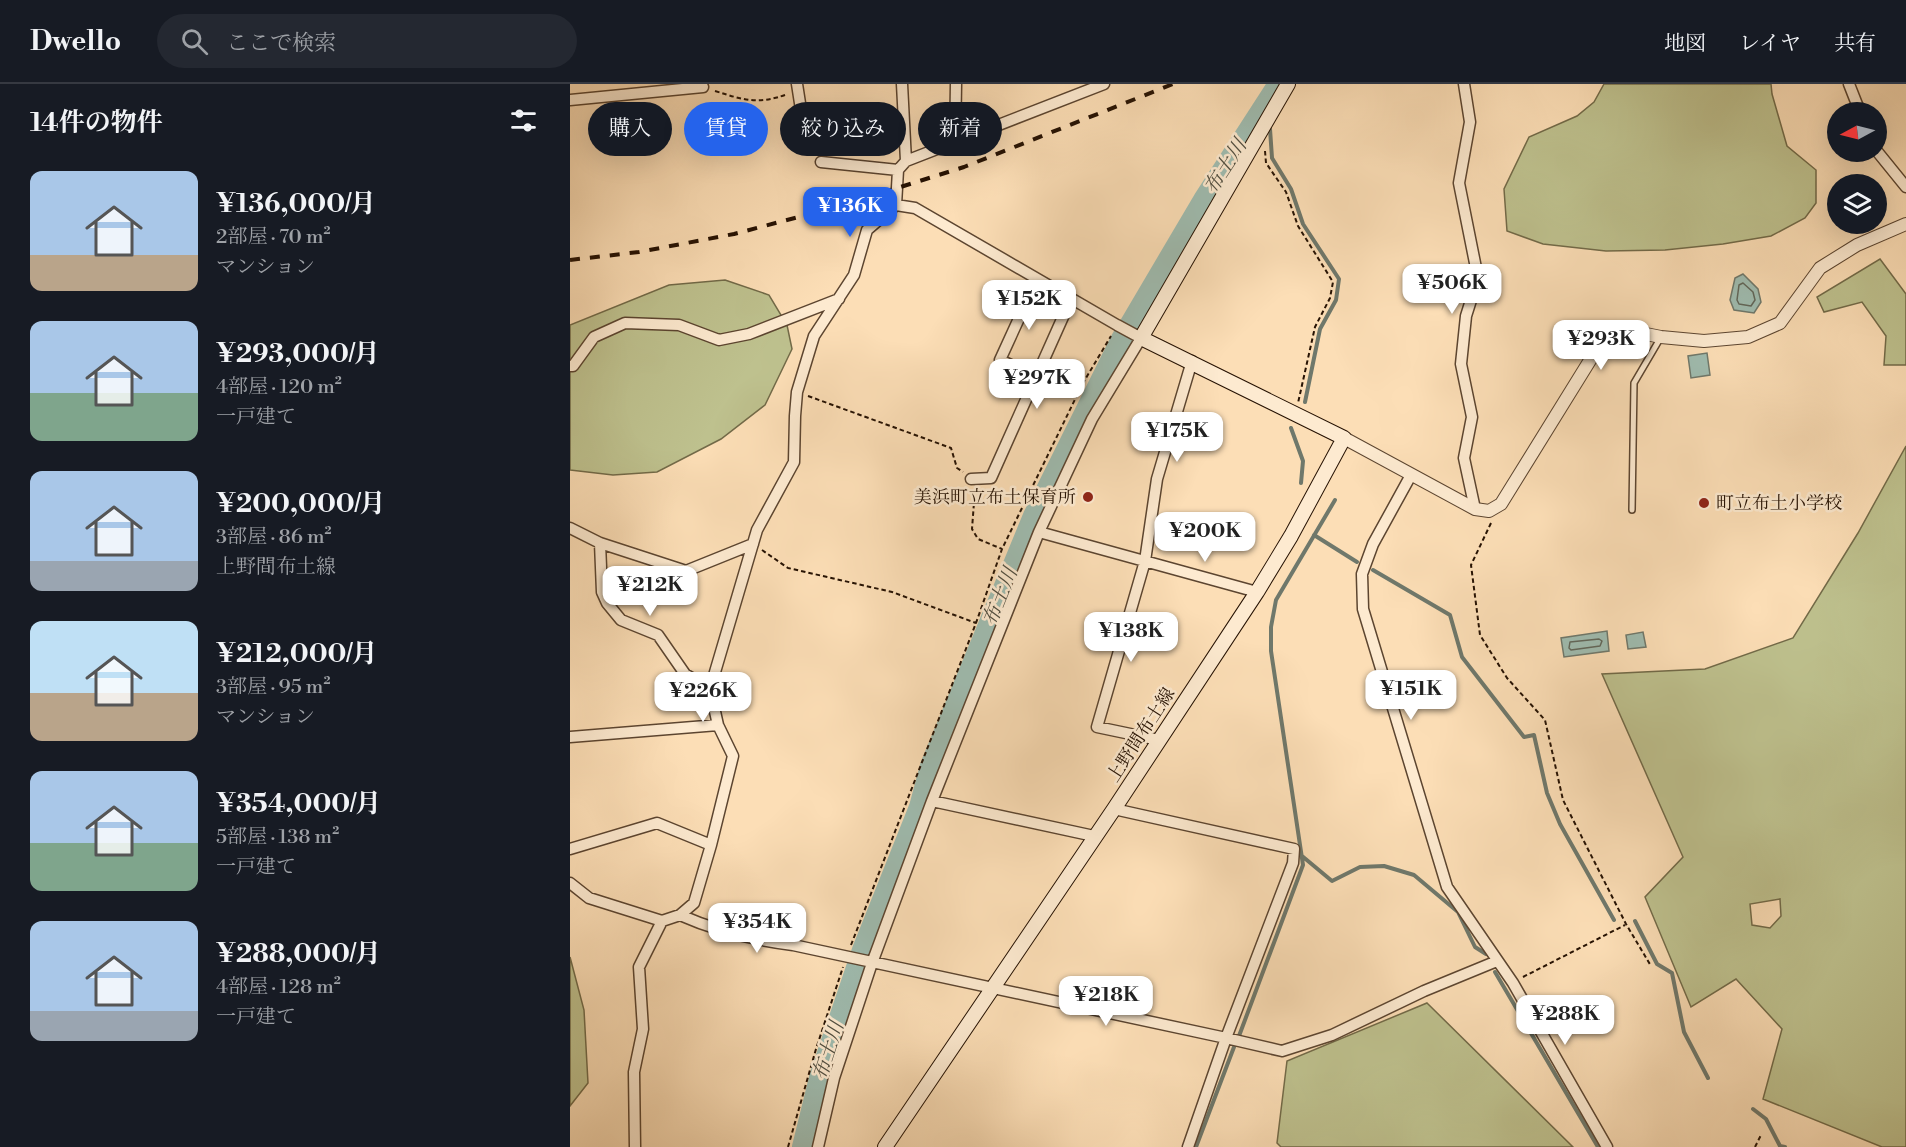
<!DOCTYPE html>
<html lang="ja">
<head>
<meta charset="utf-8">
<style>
	body { margin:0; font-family:"Libre Bodoni","Noto Serif JP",serif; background:#242831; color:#f1f3f6; height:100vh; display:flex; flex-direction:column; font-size:22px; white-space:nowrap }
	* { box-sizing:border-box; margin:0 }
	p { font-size:20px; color:#9ea1a6 }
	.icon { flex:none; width:33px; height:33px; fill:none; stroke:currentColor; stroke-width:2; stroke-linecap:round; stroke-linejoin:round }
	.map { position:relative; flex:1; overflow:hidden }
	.drawer { display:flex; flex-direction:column; background:#171b24; width:570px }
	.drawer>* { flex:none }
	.hud { position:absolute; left:18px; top:18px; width:570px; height:54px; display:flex; gap:12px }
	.needle { width:39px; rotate:263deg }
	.fabs { position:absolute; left:1257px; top:18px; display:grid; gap:12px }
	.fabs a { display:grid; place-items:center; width:60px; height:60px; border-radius:50%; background:#171b24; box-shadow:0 6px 24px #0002; font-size:30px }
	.price { position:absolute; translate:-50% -51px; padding:0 14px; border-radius:12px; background:#fff; color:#222; font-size:20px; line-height:39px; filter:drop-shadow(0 2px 3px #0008) }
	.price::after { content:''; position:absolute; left:50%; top:36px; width:18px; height:14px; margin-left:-9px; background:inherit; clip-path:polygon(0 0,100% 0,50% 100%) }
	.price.on { background:#2563eb; color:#fff }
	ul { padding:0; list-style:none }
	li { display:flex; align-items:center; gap:18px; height:150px; padding:0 30px }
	li span { display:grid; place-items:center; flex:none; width:168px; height:120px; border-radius:12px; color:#555 }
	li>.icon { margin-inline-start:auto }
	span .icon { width:72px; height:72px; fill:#fffc; stroke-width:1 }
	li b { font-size:26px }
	h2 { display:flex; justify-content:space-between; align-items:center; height:72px; padding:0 30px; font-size:26px }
	.pill { padding:0 21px; border-radius:27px; background:#171b24; box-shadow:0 6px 24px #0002; font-size:21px; line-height:54px }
	.pill.on { background:#2563eb; color:#fff }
	header { display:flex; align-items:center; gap:36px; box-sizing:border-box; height:84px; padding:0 30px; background:#171b24; border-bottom:2px solid #363941 }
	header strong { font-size:28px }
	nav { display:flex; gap:33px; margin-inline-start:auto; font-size:21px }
	.search { width:420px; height:54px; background:#242831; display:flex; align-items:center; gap:15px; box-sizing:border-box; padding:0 21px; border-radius:33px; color:#9ea1a6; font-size:22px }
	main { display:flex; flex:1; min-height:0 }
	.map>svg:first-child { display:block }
	.green { fill:#bec18e; stroke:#726a48; stroke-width:1.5; fill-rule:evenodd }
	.water { fill:#9fbcb0; stroke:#6f786b; stroke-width:1.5 }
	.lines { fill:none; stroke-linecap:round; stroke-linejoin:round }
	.shore { stroke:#62675a; stroke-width:1.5 }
	.stream { stroke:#6f786b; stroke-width:4 }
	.river { stroke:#9fbcb0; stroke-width:22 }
	.service-casing { stroke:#5c4530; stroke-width:8 }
	.minor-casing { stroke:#5c4530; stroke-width:13 }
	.tertiary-casing { stroke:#5c4530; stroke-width:14 }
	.secondary-casing { stroke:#261203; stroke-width:16 }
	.path { stroke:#261203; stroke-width:2; stroke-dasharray:4.5 3; stroke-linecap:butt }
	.service { stroke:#fdead0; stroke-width:5 }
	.minor { stroke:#fdead0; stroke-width:10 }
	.tertiary { stroke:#fdead0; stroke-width:12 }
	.secondary { stroke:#fdead0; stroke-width:14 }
	.rail { stroke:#261203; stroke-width:4; stroke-dasharray:10 10; stroke-linecap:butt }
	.poi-dot { fill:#8f2418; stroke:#fdead0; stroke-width:2 }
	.labels { text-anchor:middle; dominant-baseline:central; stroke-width:5; stroke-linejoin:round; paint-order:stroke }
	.poi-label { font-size:18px; fill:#261203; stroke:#fdead0; text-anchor:end }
	.street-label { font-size:18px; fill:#261203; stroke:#fdead0 }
	.water-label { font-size:20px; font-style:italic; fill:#504e40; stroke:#fdead0 }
</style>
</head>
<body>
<header>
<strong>Dwello</strong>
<div class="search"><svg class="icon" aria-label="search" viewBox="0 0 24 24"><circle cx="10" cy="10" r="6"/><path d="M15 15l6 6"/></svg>ここで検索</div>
<nav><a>地図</a><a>レイヤ</a><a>共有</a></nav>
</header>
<main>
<section class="drawer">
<h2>14件の物件<svg class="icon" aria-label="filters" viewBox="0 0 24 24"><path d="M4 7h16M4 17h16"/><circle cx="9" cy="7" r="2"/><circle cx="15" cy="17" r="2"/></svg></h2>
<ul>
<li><span style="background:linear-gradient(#a9c7e8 70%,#b9a48a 0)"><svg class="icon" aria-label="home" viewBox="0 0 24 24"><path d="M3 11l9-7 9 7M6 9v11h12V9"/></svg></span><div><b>¥136,000/月</b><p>2部屋 · 70 m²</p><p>マンション</p></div></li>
<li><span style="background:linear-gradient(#a9c7e8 60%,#7fa58c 0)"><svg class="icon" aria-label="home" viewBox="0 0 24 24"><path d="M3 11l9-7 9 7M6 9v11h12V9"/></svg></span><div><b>¥293,000/月</b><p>4部屋 · 120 m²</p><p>一戸建て</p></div></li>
<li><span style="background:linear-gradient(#a9c7e8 75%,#9aa5b1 0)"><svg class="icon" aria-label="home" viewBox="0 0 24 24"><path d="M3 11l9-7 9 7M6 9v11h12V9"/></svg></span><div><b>¥200,000/月</b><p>3部屋 · 86 m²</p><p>上野間布土線</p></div></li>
<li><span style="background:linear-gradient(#bfe0f5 60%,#b9a48a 0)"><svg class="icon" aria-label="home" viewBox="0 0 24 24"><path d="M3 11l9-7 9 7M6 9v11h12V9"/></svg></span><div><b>¥212,000/月</b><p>3部屋 · 95 m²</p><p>マンション</p></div></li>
<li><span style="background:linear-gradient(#a9c7e8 60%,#7fa58c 0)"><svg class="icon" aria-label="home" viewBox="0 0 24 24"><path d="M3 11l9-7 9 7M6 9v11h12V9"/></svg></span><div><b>¥354,000/月</b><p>5部屋 · 138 m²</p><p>一戸建て</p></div></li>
<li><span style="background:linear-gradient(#a9c7e8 75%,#9aa5b1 0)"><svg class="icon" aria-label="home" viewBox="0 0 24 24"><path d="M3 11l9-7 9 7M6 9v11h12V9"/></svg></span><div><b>¥288,000/月</b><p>4部屋 · 128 m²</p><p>一戸建て</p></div></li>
</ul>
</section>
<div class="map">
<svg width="1336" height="1063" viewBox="0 0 1336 1063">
	<rect width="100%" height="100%" fill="#fcdeb6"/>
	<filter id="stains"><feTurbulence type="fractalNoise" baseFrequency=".00333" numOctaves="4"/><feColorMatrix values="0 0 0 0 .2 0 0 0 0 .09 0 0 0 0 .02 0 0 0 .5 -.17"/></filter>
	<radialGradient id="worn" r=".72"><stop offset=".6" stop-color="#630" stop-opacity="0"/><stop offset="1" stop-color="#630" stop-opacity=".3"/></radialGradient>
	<path class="green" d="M1034 0H1201L1202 10 1217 62 1246 86V119L1235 134 1201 152 1153 160 1095 166 1036 167 973 160 937 147 934 105 959 53 1007 32 1024 18Z
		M1310 175 1336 210V281H1314L1316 252 1292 218 1254 228 1247 213Z
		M155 196 199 211 217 241 222 265 195 321 151 355 87 388 43 391 0 386V241L99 201Z
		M1336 362V1063H1312L1193 1015 1212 945 1166 895 1121 923 1075 813 1113 773 1032 590 1135 585 1223 554 1288 449ZM1210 815 1211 832 1200 844 1182 841 1180 820Z
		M0 873 14 926 18 999 0 1022Z
		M857 919 1003 1063H711L707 1059 717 977Z"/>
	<path class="water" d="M1173 190 1188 205 1191 218 1184 229 1164 226 1160 216 1165 194Z
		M1137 269 1140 291 1121 294 1118 272Z
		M1037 547 1039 567 994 573 991 554Z
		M1073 548 1076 563 1058 565 1056 551Z"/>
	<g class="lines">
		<path class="shore" d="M1173 199 1183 208 1185 216 1181 222 1169 220 1167 216 1169 201Z
			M1029 555 1032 557 1030 562 1001 566 999 564 1000 558Z"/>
		<path class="stream" d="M700 45 702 74 721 105 733 140 769 195 766 216 750 245 735 318
			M721 344 733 377 731 399
			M744 451 787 478
			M803 486 880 531 892 573 954 653 964 651 977 709 990 740 1044 836
			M732 772 762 797 790 783 814 782 844 791 888 828 905 863 916 870
			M1065 837 1087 880 1102 889 1114 948 1138 994
			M925 888 1028 1063
			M669 952 733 781 701 567V543L706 516 765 416
			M1183 1025 1196 1035 1210 1062 1215 1063
			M626 1063 664 963"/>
		<path class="river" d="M233 1063 251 990 293 866 350 723 361 682 464 432 552 255 634 116 709 0"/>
		<g class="service-casing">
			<path id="service" d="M1062 426 1064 299 1091 253"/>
		</g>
		<g class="minor-casing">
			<path id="minor" d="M227 0 232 32
				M894 0 900 38 889 99 908 194 896 232 891 280 902 333 894 374 905 425
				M1279 0 1290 28
				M0 16 133 3
				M385 59 386 0
				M1306 66 1336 103
				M336 77 534 0
				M251 78 328 86
				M0 282H3L24 253 55 239 109 241 149 256 179 250 269 215
				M466 293 430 276 467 195
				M841 391 803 460 792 490 793 525 877 803 943 899 1037 1063
				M401 395 421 394 501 215
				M0 444 30 459 116 487 183 460
				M469 448 687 508
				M30 459 32 508 37 519 51 536 88 551 115 590 140 605
				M0 653 148 641
				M589 656 527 643 575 477 587 395 622 277
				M362 717 524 752
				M544 725 724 765 723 779 656 954 618 1063
				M0 765 87 739 141 761
				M0 799 19 814 92 837
				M110 831C146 847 184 856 223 861L656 954 712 967 762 951 854 907 927 877
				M65 1063 64 988 73 945 69 883 92 837 110 831 124 819 141 761 163 672 148 641 140 605 187 446 224 378 225 332 227 308 244 252 284 191 297 146 326 121 328 86 336 77 332 0
				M248 1063 264 994 302 879 362 717 469 448 522 335 571 254 547 241 345 124 326 121"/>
		</g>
		<g class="tertiary-casing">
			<path id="tertiary" d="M774 354 905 425 919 427 931 420 1027 265 1049 250 1066 248 1091 253 1134 257 1178 253 1210 239 1250 184 1287 161 1336 140"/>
		</g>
		<g class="secondary-casing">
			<path id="secondary" d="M315 1063 544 725 687 508 721 452 774 354 571 254 718 0"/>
		</g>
		<path class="path" d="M145 7C174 16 187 21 218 10
			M695 67 696 79 716 108 728 142 763 198 760 214 745 243 728 319
			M238 312 381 364 387 384 393 388
			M405 405 402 445 408 455 432 465
			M921 439 901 481 910 551 937 594 975 636 993 716 1056 840 1081 882
			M192 466 218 484 322 508 406 539
			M281 861 406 539 432 465 513 299 541 252
			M953 893 1055 841
			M218 1063 246 965 273 883
			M1185 1063 1191 1051"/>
		<use href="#service" class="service"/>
		<use href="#minor" class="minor"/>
		<use href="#tertiary" class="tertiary"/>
		<use href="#secondary" class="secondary"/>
		<path class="rail" d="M0 176 69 168 164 150 270 122 394 83 603 0"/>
	</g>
	<g class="poi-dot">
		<circle cx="518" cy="413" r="6"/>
		<circle cx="1134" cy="419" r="6"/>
	</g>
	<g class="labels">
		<g class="poi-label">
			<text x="506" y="413">美浜町立布土保育所</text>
			<text x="1146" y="419" text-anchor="start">町立布土小学校</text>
		</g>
		<g class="street-label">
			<text transform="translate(571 651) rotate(-57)">上野間布土線</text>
		</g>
		<g class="water-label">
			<text transform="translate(656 83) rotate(-57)">布土川</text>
			<text transform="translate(431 513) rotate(-68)">布土川</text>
			<text transform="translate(259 967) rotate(-72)">布土川</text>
		</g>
	</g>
	<rect width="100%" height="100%" filter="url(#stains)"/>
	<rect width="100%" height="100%" fill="url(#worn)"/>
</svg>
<div class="fabs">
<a><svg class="needle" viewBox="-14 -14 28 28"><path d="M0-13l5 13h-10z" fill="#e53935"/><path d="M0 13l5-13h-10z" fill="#9ea1a6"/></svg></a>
<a><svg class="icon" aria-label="layers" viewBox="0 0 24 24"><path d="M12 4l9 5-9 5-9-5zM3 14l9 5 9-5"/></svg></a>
</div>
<b class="price on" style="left:280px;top:154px">¥136K</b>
<b class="price" style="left:882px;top:231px">¥506K</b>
<b class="price" style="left:459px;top:247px">¥152K</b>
<b class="price" style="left:1031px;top:287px">¥293K</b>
<b class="price" style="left:467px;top:326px">¥297K</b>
<b class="price" style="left:607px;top:379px">¥175K</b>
<b class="price" style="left:635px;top:479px">¥200K</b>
<b class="price" style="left:80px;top:533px">¥212K</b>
<b class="price" style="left:561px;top:579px">¥138K</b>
<b class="price" style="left:841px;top:637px">¥151K</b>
<b class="price" style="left:133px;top:639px">¥226K</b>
<b class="price" style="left:187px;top:870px">¥354K</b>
<b class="price" style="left:536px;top:943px">¥218K</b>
<b class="price" style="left:995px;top:962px">¥288K</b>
<div class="hud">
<a class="pill">購入</a>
<a class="pill on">賃貸</a>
<a class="pill">絞り込み</a>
<a class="pill">新着</a>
</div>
</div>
</main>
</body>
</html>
